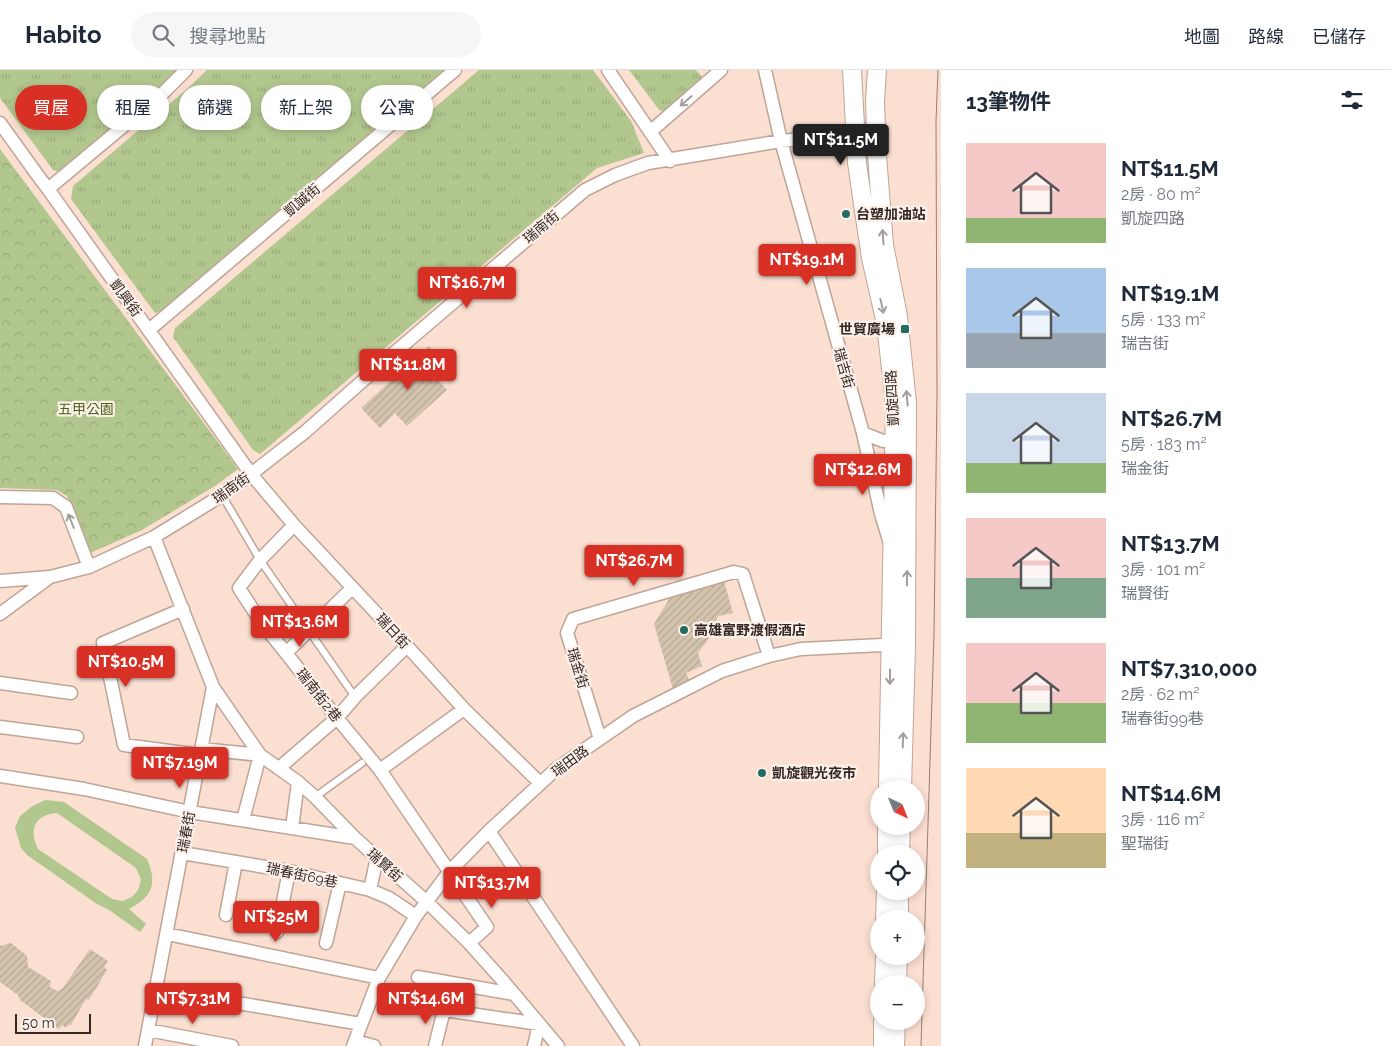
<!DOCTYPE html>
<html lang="zh-TW">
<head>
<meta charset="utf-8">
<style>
	body { margin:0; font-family:Raleway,"Noto Sans TC",sans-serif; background:#f6f6f7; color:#1f2937; height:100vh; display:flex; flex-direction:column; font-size:19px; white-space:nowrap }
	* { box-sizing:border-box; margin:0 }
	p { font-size:16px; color:#747a83 }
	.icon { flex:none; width:28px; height:28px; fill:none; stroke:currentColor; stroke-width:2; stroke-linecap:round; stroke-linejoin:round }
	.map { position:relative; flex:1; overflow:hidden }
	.sheet { display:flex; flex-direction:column; background:#fff; width:450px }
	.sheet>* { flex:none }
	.guide { position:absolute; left:15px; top:15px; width:475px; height:45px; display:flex; gap:10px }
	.needle { width:32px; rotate:137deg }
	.fabs { position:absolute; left:870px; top:710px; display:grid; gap:10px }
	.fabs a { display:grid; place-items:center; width:55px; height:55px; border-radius:50%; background:#fff; box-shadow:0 2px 8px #0003; font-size:25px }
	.scale { position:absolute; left:15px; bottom:12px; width:76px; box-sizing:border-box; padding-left:5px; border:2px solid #332823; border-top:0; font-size:14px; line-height:18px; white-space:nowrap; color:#332823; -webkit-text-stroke:4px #fbf0ea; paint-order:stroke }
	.price { position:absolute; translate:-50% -42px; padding:0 11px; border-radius:5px; background:#d93025; color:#fff; font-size:16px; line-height:32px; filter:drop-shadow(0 1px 2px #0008) }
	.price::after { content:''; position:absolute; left:50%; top:30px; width:15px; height:11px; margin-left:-8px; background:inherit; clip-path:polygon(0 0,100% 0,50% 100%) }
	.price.active { background:#222; color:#fff }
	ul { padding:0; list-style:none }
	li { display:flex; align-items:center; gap:15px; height:125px; padding:0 25px }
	li span { display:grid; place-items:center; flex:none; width:140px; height:100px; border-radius:0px; color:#555 }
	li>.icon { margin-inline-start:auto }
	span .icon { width:60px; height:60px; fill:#fffc; stroke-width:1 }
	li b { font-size:21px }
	h2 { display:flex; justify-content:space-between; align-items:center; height:60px; padding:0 25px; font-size:21px }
	.pill { padding:0 18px; border-radius:22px; background:#fff; box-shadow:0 2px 8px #0003; font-size:18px; line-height:45px }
	.pill.active { background:#d93025; color:#fff }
	header { display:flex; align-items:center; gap:30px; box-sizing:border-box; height:70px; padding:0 25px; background:#fff; border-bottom:1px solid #e0e1e3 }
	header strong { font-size:24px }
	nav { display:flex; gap:28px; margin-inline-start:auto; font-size:18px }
	.search { width:350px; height:45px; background:#f6f6f7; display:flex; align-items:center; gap:12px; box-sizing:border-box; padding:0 18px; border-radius:28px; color:#747a83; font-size:19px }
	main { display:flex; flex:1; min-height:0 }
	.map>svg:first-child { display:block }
	.grass { fill:url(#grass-tufts) }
	.forest { fill:url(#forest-crowns) }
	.garden { fill:#b2c78e; fill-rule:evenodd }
	.building { fill:url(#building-hatch) }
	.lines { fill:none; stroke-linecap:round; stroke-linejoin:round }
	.lane-casing { stroke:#bfa498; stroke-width:9 }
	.street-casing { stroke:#bfa498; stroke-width:15 }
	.secondary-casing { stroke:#bfa498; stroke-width:20 }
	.lane { stroke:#fff; stroke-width:6 }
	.street { stroke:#fff; stroke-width:12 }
	.secondary { stroke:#fff; stroke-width:18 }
	.tram { stroke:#938076; stroke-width:1 }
	.oneway { stroke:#a39e9c }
	.poi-dot { fill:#246b61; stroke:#fbf0ea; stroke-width:2 }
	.labels { text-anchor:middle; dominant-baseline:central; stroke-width:4.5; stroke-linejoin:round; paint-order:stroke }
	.street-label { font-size:14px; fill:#332823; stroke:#fbf0ea }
	.poi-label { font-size:14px; font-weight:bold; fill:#332823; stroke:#fbf0ea; text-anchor:start }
	.park-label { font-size:14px; fill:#4a6014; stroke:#fbf0ea }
</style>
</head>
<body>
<header>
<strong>Habito</strong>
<div class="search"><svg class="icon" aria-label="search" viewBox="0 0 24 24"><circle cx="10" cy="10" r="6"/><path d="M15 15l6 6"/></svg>搜尋地點</div>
<nav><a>地圖</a><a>路線</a><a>已儲存</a></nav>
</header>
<main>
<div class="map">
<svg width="941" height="976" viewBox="0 0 941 976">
	<defs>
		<pattern id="grass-tufts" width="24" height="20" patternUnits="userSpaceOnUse" patternTransform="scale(1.25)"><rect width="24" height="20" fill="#b2c78e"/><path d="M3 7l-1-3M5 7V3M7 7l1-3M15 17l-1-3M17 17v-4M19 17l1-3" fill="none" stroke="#9aab7a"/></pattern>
		<pattern id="forest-crowns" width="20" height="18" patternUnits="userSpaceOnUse" patternTransform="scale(1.25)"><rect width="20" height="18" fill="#b2c78e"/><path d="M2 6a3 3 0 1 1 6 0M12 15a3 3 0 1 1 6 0" fill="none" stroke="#9aab7a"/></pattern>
		<pattern id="building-hatch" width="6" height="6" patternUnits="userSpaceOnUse" patternTransform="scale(1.25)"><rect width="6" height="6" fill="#d4c3ad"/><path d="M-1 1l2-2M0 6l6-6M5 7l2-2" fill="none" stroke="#b6a895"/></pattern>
	</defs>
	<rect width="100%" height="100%" fill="#fbdfd1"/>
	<path class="grass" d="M0 0H177L171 7 60 102 53 100 0 28Z
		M207 0H446L162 241 155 243 71 129 73 116 187 19Z
		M479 0H593L631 51 644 83 597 98 260 384 253 380 173 267 175 258Z
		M629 0H696L703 8 664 41H660Z"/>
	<path class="forest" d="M0 79 238 399 215 416 142 460 90 483 67 426 57 420 0 418Z"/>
	<path class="garden" d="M45 730 64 732 147 789C158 814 152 827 129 839L146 854 140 862 109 840 97 834 27 785 21 778 15 758 20 746 31 737ZM57 743 136 798 141 810 138 820 132 827 123 831 112 829 38 779C29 759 34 745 57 743Z"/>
	<path class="building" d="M429 276 444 293 432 303 447 320 407 356 395 343 380 358 361 338Z
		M724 511 733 543 718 546 711 566 698 583 702 596 686 603 690 612 673 619 654 554 671 526Z
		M11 873 27 886 28 897 51 911 50 917 57 921 62 919 90 879 108 891 104 897 107 900 89 930 86 929 71 955H68L66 958 62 955 59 959 20 930 18 925 0 912V876Z"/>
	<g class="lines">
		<g class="lane-casing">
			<path id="lane" d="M222 425 260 490 355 627
				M315 727 362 693"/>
		</g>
		<g class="street-casing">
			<path id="street" d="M608 0 670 91
				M765 0 781 71 863 363 883 371H901
				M0 53 36 103 48 119 251 404 294 455 407 576 464 639 540 713
				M650 62 721 0
				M48 119 162 24 186 0
				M149 260 455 0
				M863 363 881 444 889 470
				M0 427 53 428 66 437 89 497
				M294 455 260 490 239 518 261 552 286 583 337 648 380 700
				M0 511 50 507 89 497 154 467 211 432 251 404 305 362 394 283 585 120 615 105 648 93 781 71 856 64 876 56
				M183 539 103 573 124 675 200 685
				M0 544 50 507
				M286 583 352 518
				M0 613 71 623
				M213 617 260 685 298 712 315 727 355 768 427 832 469 873 504 912 558 976
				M464 639 380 700 487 857 469 873
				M0 657 77 667
				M600 669 567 563 573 549 734 502 743 504 769 586
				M202 679 260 685 243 750
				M279 698 337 648 355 627 407 576
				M0 706 84 719 190 742 355 768
				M292 758 298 712
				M489 761 633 976
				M182 783 289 801 370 820 389 828 416 846
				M370 820 377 787
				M226 845 236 792
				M277 862 289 801
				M167 864 379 908
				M326 873 340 813
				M418 907 514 924
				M156 919 361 954
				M373 924 444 940 539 954 534 976
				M148 960 232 976
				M355 971 374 976
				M145 976 213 617 154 467
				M353 976 379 908 416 846 449 802 489 761 555 700 633 646 722 601 769 586 801 579 882 575 898 576
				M435 976 444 940"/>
		</g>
		<g class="secondary-casing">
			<path id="secondary" d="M852 0 857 93 871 188 886 254 895 334 888 719
				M877 0 875 32 877 85 884 175 898 246 907 333 906 577 902 719
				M887 784V756
				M900 784 901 756
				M885 849 886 821
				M899 849V821
				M884 914 885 886
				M897 914 898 886
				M883 976V951
				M895 976 896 951"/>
		</g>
		<use href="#lane" class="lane"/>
		<use href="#street" class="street"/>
		<use href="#secondary" class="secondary"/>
		<path class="tram" d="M921 976 934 564 937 324 936 51 938 0"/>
	</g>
	<defs><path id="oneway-shaft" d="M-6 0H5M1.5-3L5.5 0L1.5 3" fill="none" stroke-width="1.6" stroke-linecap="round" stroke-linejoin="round" transform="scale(1.25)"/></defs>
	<g class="oneway">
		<use href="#oneway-shaft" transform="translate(686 31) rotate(139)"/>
		<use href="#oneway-shaft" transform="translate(883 167) rotate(-94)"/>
		<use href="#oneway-shaft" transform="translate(882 236) rotate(77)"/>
		<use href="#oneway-shaft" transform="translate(907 328) rotate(-95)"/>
		<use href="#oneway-shaft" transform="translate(71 451) rotate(-112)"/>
		<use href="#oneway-shaft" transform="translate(907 508) rotate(-89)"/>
		<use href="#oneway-shaft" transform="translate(890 607) rotate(91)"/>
		<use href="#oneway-shaft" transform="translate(903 670) rotate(-88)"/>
	</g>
	<g class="poi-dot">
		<circle cx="846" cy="144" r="5"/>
		<rect x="900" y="254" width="10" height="10" rx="2.5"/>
		<circle cx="684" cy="560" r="5"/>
		<circle cx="762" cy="703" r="5"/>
	</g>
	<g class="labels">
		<g class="street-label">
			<text transform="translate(302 130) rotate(-40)">凱誠街</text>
			<text transform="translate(541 157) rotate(-40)">瑞南街</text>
			<text transform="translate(126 228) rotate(54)">凱興街</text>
			<text transform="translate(844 298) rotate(74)">瑞吉街</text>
			<text transform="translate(892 328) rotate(-93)">凱旋四路</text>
			<text transform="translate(231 418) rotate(-35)">瑞南街</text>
			<text transform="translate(393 561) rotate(47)">瑞日街</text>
			<text transform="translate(578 598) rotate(73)">瑞金街</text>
			<text transform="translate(319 625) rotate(52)">瑞南街2巷</text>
			<text transform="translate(570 691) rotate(-36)">瑞田路</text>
			<text transform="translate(186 762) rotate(-80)">瑞春街</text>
			<text transform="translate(385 795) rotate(42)">瑞賢街</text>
			<text transform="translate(302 805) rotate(12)">瑞春街69巷</text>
		</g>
		<g class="poi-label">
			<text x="856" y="144">台塑加油站</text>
			<text x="895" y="259" text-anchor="end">世貿廣場</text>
			<text x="694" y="560">高雄富野渡假酒店</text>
			<text x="772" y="703">凱旋觀光夜市</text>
		</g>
		<g class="park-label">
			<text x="86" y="339">五甲公園</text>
		</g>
	</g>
</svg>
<div class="fabs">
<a><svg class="needle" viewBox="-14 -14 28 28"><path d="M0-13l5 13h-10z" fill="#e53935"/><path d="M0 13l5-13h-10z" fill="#747a83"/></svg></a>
<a><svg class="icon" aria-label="locate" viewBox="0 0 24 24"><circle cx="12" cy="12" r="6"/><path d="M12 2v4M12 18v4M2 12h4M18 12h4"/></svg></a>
<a>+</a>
<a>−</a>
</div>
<div class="scale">50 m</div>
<b class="price active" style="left:841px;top:96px">NT$11.5M</b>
<b class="price" style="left:807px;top:216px">NT$19.1M</b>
<b class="price" style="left:467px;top:239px">NT$16.7M</b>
<b class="price" style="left:408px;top:321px">NT$11.8M</b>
<b class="price" style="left:863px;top:426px">NT$12.6M</b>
<b class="price" style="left:634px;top:517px">NT$26.7M</b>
<b class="price" style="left:300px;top:578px">NT$13.6M</b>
<b class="price" style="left:126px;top:618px">NT$10.5M</b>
<b class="price" style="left:180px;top:719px">NT$7.19M</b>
<b class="price" style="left:492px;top:839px">NT$13.7M</b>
<b class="price" style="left:276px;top:873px">NT$25M</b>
<b class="price" style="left:193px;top:955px">NT$7.31M</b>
<b class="price" style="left:426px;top:955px">NT$14.6M</b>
<div class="guide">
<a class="pill active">買屋</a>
<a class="pill">租屋</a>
<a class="pill">篩選</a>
<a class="pill">新上架</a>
<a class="pill">公寓</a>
</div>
</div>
<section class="sheet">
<h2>13筆物件<svg class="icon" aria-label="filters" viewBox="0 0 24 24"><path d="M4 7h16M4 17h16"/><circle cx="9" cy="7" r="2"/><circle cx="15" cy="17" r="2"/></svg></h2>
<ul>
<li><span style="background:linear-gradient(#f6c9c9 75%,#8fb573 0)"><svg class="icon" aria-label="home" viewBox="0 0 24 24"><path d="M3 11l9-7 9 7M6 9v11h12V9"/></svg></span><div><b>NT$11.5M</b><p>2房 · 80 m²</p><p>凱旋四路</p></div></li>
<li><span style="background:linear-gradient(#a9c7e8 65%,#9aa5b1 0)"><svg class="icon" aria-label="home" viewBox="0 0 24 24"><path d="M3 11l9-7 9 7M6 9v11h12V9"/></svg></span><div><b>NT$19.1M</b><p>5房 · 133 m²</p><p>瑞吉街</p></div></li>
<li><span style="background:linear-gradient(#c9d6e8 70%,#8fb573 0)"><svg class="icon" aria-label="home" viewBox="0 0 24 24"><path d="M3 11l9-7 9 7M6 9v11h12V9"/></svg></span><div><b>NT$26.7M</b><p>5房 · 183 m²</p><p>瑞金街</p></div></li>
<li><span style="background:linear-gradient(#f6c9c9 60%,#7fa58c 0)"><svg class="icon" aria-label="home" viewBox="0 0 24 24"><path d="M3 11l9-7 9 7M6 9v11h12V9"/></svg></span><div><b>NT$13.7M</b><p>3房 · 101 m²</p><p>瑞賢街</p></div></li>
<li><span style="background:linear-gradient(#f6c9c9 60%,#8fb573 0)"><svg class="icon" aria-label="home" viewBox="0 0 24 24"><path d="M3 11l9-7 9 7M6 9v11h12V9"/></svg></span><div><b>NT$7,310,000</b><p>2房 · 62 m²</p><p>瑞春街99巷</p></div></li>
<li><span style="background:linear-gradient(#ffd9b3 65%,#c2b280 0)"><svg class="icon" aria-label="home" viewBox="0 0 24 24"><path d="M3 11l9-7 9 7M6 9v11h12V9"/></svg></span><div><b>NT$14.6M</b><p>3房 · 116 m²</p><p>聖瑞街</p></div></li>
</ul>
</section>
</main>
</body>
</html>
